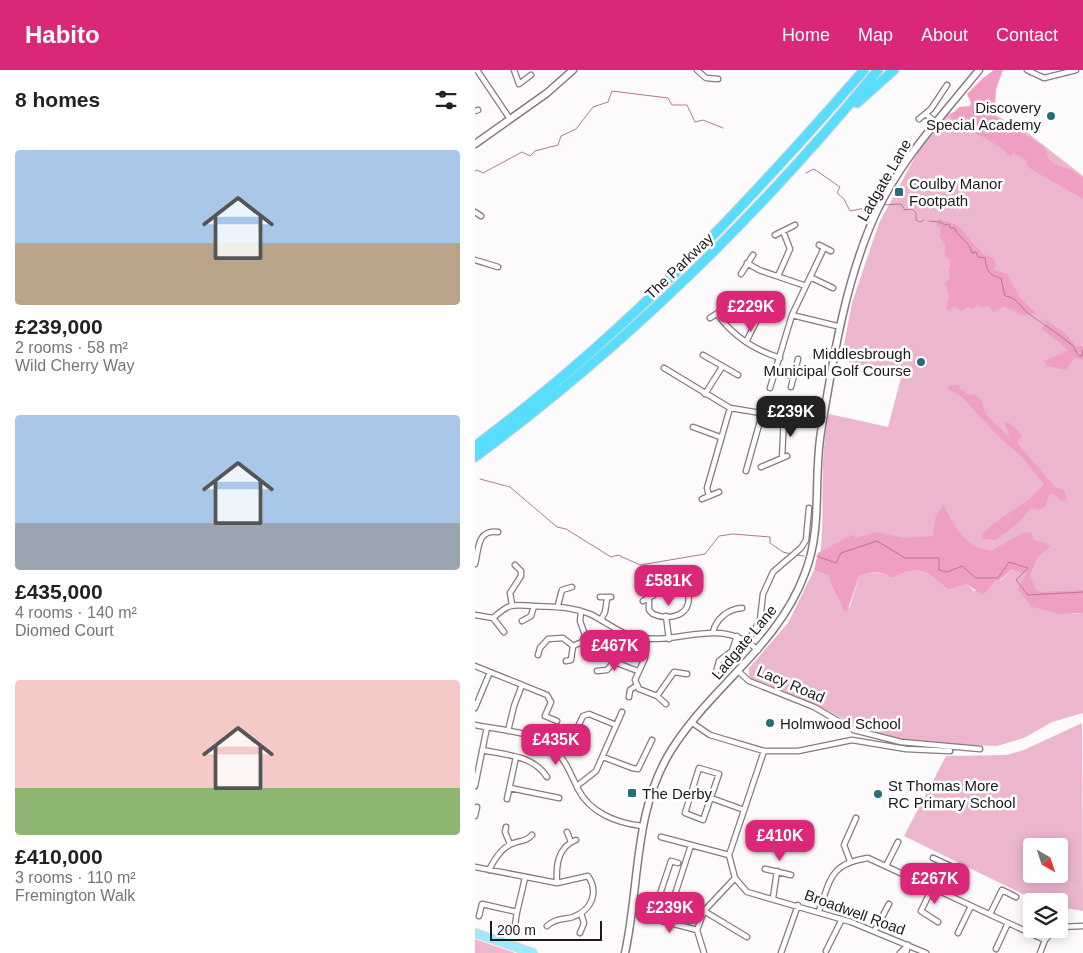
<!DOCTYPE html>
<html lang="en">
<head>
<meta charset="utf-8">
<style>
	body { margin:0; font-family:Arial,sans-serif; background:#f2f2f2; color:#222; height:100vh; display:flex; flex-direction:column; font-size:19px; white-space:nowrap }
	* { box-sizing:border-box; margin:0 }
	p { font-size:16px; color:#767676 }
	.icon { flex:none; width:28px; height:28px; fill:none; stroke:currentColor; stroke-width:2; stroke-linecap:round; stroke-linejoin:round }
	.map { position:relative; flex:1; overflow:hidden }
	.drawer { display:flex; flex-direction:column; background:#fff; width:475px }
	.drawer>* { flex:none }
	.needle { width:32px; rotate:141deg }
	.buttons { position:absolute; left:548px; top:768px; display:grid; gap:10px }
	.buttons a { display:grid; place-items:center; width:45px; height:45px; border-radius:5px; background:#fff; box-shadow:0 2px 12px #0003; font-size:25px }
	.scale { position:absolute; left:15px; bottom:12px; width:112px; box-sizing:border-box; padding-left:5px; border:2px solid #1e181b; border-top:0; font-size:14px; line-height:18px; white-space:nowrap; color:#1e181b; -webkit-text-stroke:4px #fff; paint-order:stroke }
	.price { position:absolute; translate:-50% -42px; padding:0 11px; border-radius:10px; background:#db2777; color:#fff; font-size:16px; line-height:32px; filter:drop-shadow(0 1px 2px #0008) }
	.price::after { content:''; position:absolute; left:50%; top:30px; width:15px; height:11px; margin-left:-8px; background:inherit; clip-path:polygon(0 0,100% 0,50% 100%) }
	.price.current { background:#222; color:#fff }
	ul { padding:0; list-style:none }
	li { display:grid; align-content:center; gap:10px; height:265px; padding:0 15px }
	li span { display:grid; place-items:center; height:155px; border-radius:5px; color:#555 }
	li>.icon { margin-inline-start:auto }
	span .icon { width:90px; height:90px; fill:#fffc; stroke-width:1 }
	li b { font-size:21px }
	h2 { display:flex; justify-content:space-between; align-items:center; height:60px; padding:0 15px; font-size:21px }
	header { display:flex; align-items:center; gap:30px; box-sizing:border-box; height:70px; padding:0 25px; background:#db2777; color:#fff }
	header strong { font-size:24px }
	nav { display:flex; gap:28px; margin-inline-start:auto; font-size:18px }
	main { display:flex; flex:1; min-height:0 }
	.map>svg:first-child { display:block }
	.green { fill:#ebb6ce; fill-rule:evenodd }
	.forest { fill:#ef9ec4 }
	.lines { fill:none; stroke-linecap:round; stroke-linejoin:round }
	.stream { stroke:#b37893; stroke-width:1 }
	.street-casing { stroke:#877a7f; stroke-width:7 }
	.secondary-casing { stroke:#877a7f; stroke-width:9 }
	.primary-casing { stroke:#d6d5d6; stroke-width:10 }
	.highway-casing { stroke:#d6d5d6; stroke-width:11 }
	.street { stroke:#fff; stroke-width:4.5 }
	.secondary { stroke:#fff; stroke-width:6 }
	.primary { stroke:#9bebfd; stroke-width:8 }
	.highway { stroke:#58defc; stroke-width:9 }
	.poi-dot { fill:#276d7c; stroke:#fff; stroke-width:2 }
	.labels { text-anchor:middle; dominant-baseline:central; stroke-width:5; stroke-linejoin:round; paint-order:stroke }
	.poi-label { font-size:15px; fill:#1e181b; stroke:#fff; text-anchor:start }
	.street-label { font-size:15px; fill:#1e181b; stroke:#fff }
</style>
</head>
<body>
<header>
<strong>Habito</strong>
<nav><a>Home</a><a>Map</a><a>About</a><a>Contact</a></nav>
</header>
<main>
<section class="drawer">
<h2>8 homes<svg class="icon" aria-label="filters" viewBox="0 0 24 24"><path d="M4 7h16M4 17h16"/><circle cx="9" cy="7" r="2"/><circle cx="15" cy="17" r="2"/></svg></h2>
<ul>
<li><span style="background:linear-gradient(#a9c7e8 60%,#b9a48a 0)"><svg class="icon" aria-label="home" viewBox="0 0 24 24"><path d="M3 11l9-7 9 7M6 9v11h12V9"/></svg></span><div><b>£239,000</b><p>2 rooms · 58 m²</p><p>Wild Cherry Way</p></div></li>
<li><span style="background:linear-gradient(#a9c7e8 70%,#9aa5b1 0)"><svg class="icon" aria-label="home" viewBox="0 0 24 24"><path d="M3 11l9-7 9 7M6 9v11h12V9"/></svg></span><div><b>£435,000</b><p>4 rooms · 140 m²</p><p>Diomed Court</p></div></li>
<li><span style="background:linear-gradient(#f6c9c9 70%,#8fb573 0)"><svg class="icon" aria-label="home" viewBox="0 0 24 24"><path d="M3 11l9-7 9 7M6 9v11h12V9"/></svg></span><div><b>£410,000</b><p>3 rooms · 110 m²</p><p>Fremington Walk</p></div></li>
</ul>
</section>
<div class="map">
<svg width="608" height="883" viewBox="0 0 608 883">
	<rect width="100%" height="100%" fill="#fdfafb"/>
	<path class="green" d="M501 35 549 60 608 106V522L596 544 608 543V643L577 652 549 668 522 676 449 673 396 663 340 634 274 607V598L313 553 339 500 354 506C355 518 365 528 368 540L375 537 384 506C397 502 406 501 418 508 447 492 452 503 474 520L491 514 499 521 520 511 526 510 537 499 545 501 553 499 345 486C351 439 343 390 354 344L413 357 427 304 366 290 377 233 404 153 457 56 469 45Z
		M607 653 608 841 584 837V831H562L429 766 471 686 531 685 549 680ZM556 776H584V804H556Z
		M0 869 40 883H0Z"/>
	<path class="forest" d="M519 0H528L521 19 520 37 502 36 570 77 573 88 580 95 594 99 608 108V129L558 100 552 96 551 90 539 83 535 86C518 68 492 62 475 46L484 37 495 36 496 33 492 24 508 8Z
		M464 149C486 157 483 153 497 173 501 178 505 177 507 184L518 188 521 195 518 199 532 204 545 228 564 246 589 262 602 277 608 276V290L599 288 591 300 572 296 569 291 592 281V279L566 258 572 253 561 243 547 245 529 236 518 242 514 236 505 237 502 235 499 239 493 237 486 241 479 236 475 241 471 239 474 226 470 213 475 209 474 201 476 191 470 187V174L465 167 466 157 461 156Z
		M485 315 484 318 493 324 501 325 507 331 510 343 532 365 535 367 529 352 534 353 547 365 542 373 580 417 589 420 592 429 586 431 578 423 574 425 570 437 564 440 556 438 543 453 521 470 507 469V464L521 452 556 428 569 414 546 386 523 366 486 326 473 319V316Z
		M469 435C480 458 488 475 516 481L548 463 556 462 559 470 571 473 575 477 563 486 555 505 560 519 566 522 608 520V543L585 544 557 537 543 519 551 504 537 499 525 510 520 511 508 525 491 514 474 520C452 503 447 492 418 508 406 501 397 501 384 506L372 542 368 540C365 528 355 518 354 506L339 500 343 483 377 465 382 468 401 462 429 468 458 466 461 445Z"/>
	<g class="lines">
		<path class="stream" d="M0 101 2 100 8 103 47 82 55 86 60 81 83 75 86 66 101 59 118 37 133 32 137 21 193 28 197 35H212L220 52 228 50 248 58
			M331 103 339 99 365 117 362 123 369 129 375 141 401 136
			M407 135 426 134 430 140 437 139 441 143V150L445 152 449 150
			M454 151 465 152 470 155 474 154 475 158H479C486 170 494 171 497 183L501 182 503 187 510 188C512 201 513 205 526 208L530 226C542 227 546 238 554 244 568 254 582 263 596 274 600 277 600 282 604 286H607L608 280
			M5 409 35 417 82 457 91 459 136 487 143 485 165 495 230 484 244 466 258 464 295 467V473L308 482 316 484
			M320 485 329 486
			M342 486 361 493 366 483 402 471 430 488H464V500L472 502 487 496 501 508H523L534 492 553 498 541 510 553 525 608 522"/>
		<g class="street-casing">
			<path id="street" d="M2 0 35 49
				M39 0 44 14 56 5
				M222 0 231 8 243 9
				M552 0 569 8 601 0
				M0 41 3 40
				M451 44 460 52
				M444 49 456 39 472 15
				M0 142 6 146
				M300 165 320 155
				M344 175 356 181
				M0 190 23 197
				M272 193 284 200 331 216
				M266 204 278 185
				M303 206 315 179 308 161
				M335 207 358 218
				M279 232 295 239
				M243 245C258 266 280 280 305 288
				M317 245 366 257
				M235 248 252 237
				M271 272 289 236
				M228 285 263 305
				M189 298 255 338 348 353
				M300 301 319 307
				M316 317 323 289
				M295 318 317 245 349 178
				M230 324 247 297
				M218 357 245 367
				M307 388 309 347
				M286 397 312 386
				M271 401 287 344
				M234 426 232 418 255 338
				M227 429 244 422
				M0 494C4 481 1 459 23 462
				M202 523H213L218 521
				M125 527H136
				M174 530V540L178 544C194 551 218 546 213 523
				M168 531 179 525
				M37 534 35 523 46 506V501L40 495
				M83 535 87 520 97 517
				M0 545 18 548C36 532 37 535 59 536 79 537 95 536 115 544 132 552 147 566 166 568 208 574 245 546 283 580
				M191 546 194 569
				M18 548 29 562
				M126 550 130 542 132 529
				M47 551 56 546 59 536
				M238 562C241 549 253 539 267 538
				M172 569 170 588 160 610 164 619 182 626 199 602 212 604
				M273 571 285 550 288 524 298 502 326 478 331 470 334 438
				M63 585 65 578 73 569 88 568 98 576 107 572 110 565 105 551 106 541
				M131 585 139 592 163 601
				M91 591 96 590 98 576
				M0 596 72 625 76 632 70 646 82 651
				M122 601 132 600 139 592
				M263 601 274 611 339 637 379 660 426 672 505 679
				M241 602 244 591 257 581 262 566
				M182 626 191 634
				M154 627 155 620 161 616
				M0 638 15 602
				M216 652 235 665 289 681H323L377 670 431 679 475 681
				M0 655C24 660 54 661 74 675 90 687 95 703 103 719 115 743 142 753 167 756
				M33 661 39 636 47 615
				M93 662 99 665 108 646 114 644 141 655
				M7 680C30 685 58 685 72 707
				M289 681 254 785 260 808 272 822 376 852 451 883
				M128 687 157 698 163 699 177 670
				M224 698 244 704 228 750 210 743Z
				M0 716 12 657
				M102 716 121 701 147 642
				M35 718 84 728
				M236 728 269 740
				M32 729 41 687
				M0 746 2 737
				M31 757 30 762 35 774
				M92 762 96 772
				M186 767 254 785
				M458 788 482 799
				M375 791 369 775 381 748
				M411 796 423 772
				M0 797 82 813 113 806C124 822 117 840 98 847 88 850 81 848 72 856
				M290 799 316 805
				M14 800C19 790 28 776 39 773 46 770 51 772 57 765
				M82 813C81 797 82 777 101 770
				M298 828 302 801
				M229 841 272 867
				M344 841C356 808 355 794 393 788L570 870
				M515 844 527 820 541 827
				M4 846 7 834 42 842 50 808
				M172 847 222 860
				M177 848 196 791 203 793
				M191 852 216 775
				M463 852 446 841 469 794
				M40 855 42 842
				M584 857 608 856
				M400 860 414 834
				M105 863 109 853 106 843
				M483 863 496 836
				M521 879 533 853
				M351 881 367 849
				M229 883 222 860 229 841 260 808
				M306 883 323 835
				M425 883 433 875
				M431 883 433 875
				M565 883 570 870 580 859"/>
		</g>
		<g class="secondary-casing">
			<path id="secondary" d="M0 74 72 23 98 0
				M150 883C165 815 158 740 197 679 237 616 304 575 330 503 348 457 338 410 346 362 358 289 370 211 401 143 426 89 467 46 504 0"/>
		</g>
		<g class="primary-casing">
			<path id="primary" d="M0 863 58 883"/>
		</g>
		<g class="highway-casing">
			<path id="highway" d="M382 33 419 0
				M0 376C146 268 270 137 389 0
				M0 387C150 276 284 145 403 0"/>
		</g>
		<use href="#street" class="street"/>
		<use href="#secondary" class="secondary"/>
		<use href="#primary" class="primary"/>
		<use href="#highway" class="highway"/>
	</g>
	<g class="poi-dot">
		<circle cx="576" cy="46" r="5"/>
		<rect x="419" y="117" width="10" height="10" rx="2.5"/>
		<circle cx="446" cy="292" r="5"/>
		<circle cx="295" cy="653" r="5"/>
		<rect x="152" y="718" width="10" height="10" rx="2.5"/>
		<circle cx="403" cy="724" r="5"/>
	</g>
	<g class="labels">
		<g class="poi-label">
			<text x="566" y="37" text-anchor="end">Discovery<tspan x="566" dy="17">Special Academy</tspan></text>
			<text x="434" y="113">Coulby Manor<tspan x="434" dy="17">Footpath</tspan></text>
			<text x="436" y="283" text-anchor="end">Middlesbrough<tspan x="436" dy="17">Municipal Golf Course</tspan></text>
			<text x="305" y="653">Holmwood School</text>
			<text x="413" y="715">St Thomas More<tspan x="413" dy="17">RC Primary School</tspan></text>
			<text x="167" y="723">The Derby</text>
		</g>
		<g class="street-label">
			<text transform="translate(409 110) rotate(-60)">Ladgate Lane</text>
			<text transform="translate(204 196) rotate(-44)">The Parkway</text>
			<text transform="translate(269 572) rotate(-50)">Ladgate Lane</text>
			<text transform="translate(316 614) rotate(23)">Lacy Road</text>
			<text transform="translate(380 842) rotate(20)">Broadwell Road</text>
		</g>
	</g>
</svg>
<div class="buttons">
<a><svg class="needle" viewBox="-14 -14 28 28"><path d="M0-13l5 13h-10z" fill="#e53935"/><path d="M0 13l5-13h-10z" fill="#767676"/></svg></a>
<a><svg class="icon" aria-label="layers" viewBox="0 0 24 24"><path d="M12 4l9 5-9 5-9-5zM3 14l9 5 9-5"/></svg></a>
</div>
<div class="scale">200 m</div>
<b class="price" style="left:276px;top:263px">£229K</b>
<b class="price current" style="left:316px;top:368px">£239K</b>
<b class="price" style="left:194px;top:537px">£581K</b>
<b class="price" style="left:140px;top:602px">£467K</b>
<b class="price" style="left:81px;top:696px">£435K</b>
<b class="price" style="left:305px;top:792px">£410K</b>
<b class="price" style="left:460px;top:835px">£267K</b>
<b class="price" style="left:195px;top:864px">£239K</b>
</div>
</main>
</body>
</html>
